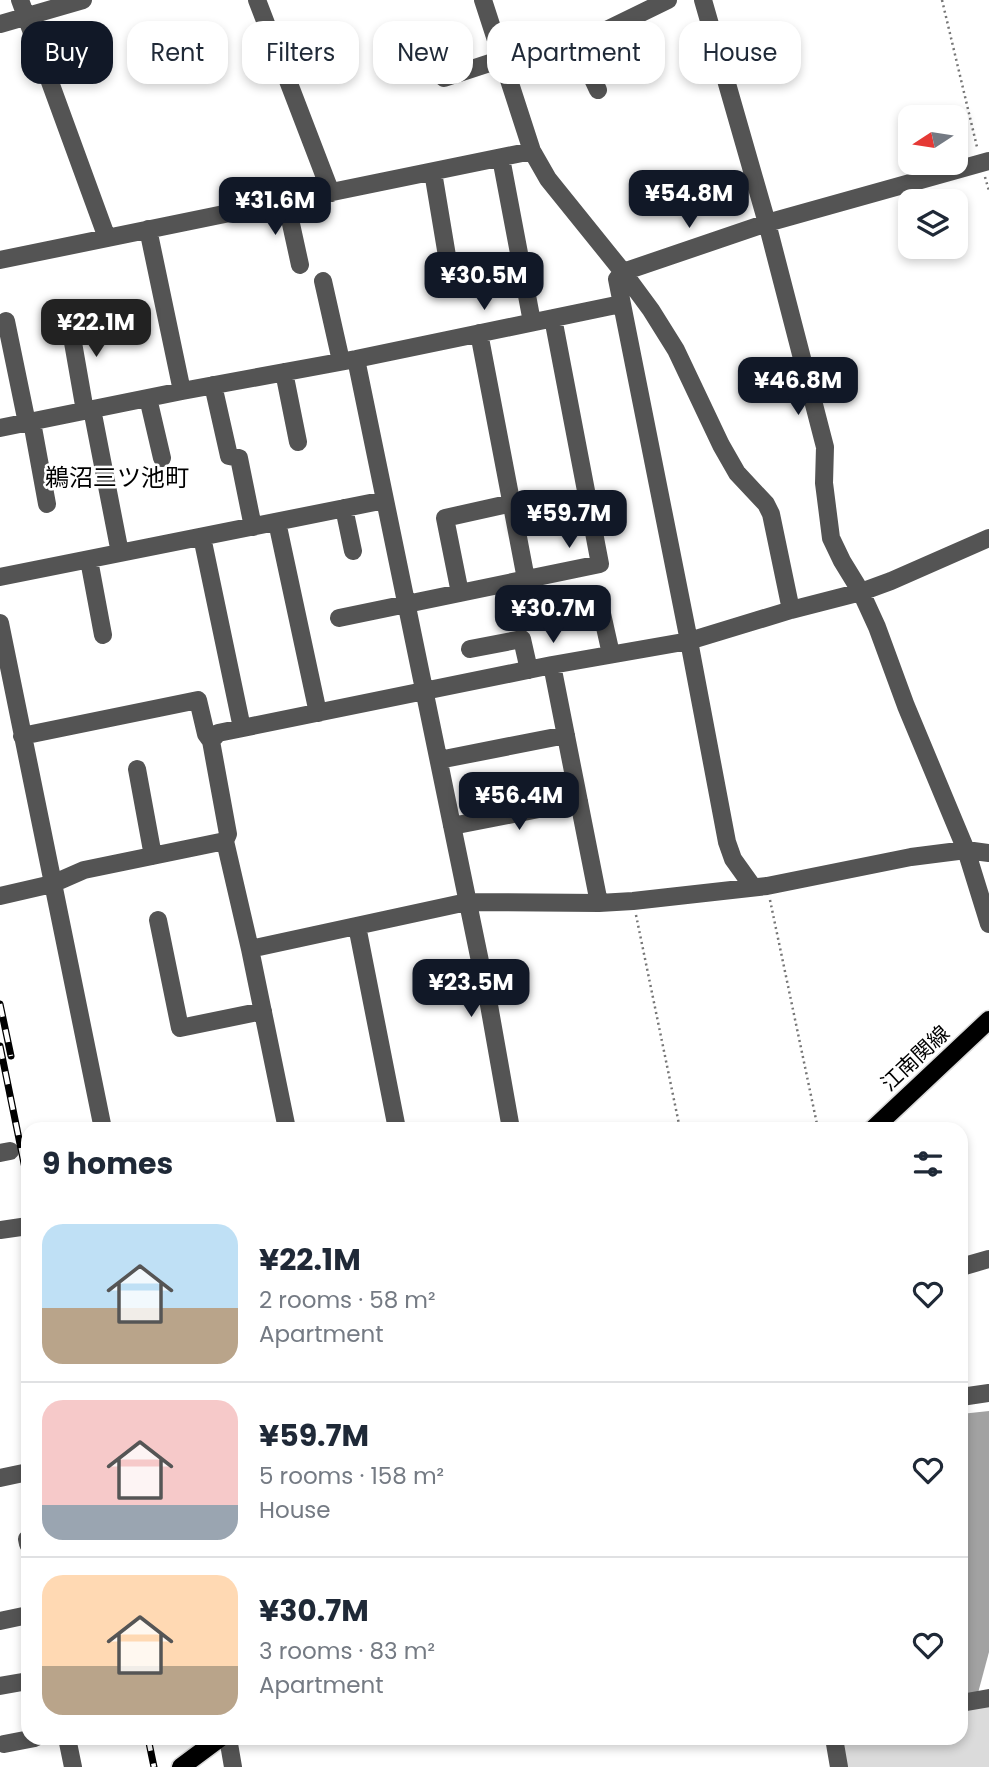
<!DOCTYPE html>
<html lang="en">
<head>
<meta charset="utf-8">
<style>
	body { margin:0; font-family:Poppins,"Noto Sans JP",sans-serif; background:#f6f6f7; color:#1f2937; height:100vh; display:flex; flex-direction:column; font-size:26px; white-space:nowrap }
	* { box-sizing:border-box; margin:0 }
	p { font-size:23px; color:#747a83 }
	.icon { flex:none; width:38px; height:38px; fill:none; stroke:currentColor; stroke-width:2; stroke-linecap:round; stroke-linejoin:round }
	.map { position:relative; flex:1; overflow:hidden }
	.side { position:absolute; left:21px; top:1122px; width:947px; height:623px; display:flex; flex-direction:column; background:#fff; border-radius:21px; box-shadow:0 4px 10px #0003 }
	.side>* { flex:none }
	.hud { position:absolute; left:21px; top:21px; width:948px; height:63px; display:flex; gap:14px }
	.needle { width:46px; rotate:258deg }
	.buttons { position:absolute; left:898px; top:105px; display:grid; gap:14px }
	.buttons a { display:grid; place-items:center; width:70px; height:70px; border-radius:14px; background:#fff; box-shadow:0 4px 10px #0003; font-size:35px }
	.price { position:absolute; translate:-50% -60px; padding:0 16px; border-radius:14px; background:#111827; color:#fff; font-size:23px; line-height:46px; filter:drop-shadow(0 2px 4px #0008) }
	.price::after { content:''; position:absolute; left:50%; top:42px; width:21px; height:16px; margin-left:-10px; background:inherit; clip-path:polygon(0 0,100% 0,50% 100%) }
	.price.selected { background:#222; color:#fff }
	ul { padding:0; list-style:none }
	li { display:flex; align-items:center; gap:21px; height:175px; padding:0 21px }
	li+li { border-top:2px solid #e0e1e3 }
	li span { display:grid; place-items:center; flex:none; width:196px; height:140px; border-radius:21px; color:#555 }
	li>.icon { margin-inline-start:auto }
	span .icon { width:84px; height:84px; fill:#fffc; stroke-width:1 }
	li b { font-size:30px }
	h2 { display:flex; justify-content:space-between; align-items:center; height:84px; padding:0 21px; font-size:30px }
	.pill { padding:0 24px; border-radius:21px; background:#fff; box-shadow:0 4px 10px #0003; font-size:24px; line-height:63px }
	.pill.selected { background:#111827; color:#fff }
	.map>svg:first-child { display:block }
	.green { fill:#dbdbdb }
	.water { fill:#a2a2a2 }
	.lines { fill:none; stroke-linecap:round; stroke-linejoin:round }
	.major-casing { stroke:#dbdbdb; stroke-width:21 }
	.path { stroke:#767676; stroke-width:2.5; stroke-dasharray:2 3.5; stroke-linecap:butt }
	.minor { stroke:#545454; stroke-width:18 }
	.major { stroke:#000; stroke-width:18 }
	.rail-casing { stroke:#000; stroke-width:7 }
	.rail { stroke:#fff; stroke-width:4.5; stroke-dasharray:13; stroke-linecap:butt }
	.labels { text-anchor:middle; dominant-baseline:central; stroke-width:5; stroke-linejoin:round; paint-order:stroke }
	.street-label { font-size:21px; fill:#000; stroke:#fff }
	.quarter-label { font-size:24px; fill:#000; stroke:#fff }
</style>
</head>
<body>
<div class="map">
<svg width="989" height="1767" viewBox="0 0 989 1767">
	<rect width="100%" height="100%" fill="#fff"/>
	<path class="green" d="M989 1703V1767H845L841 1738H961V1707Z"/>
	<path class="water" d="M989 1411V1652L978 1693 961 1695V1414Z"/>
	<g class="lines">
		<g class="major-casing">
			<path id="major" d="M873 1129 989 1020
				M181 1767 220 1738"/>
		</g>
		<path class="path" d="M942 0 977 147
			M985 177 989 191
			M770 900 818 1129
			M636 915 680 1129"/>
		<path class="minor" d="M20 0 107 238
			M257 0 331 193
			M483 0 532 151 548 179 623 272 651 310 676 350 721 445 737 473 766 504 771 514 791 610
			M703 0 767 223 825 447 824 483 831 538 842 561 861 592 877 627 906 706 966 850 989 924
			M0 24 83 0
			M577 45 598 90
			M444 78 502 59
			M508 78 668 0
			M501 158 532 322
			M433 172 447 256
			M286 201 300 265
			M148 229 182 391
			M0 260 532 151
			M323 281 341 361
			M68 314 85 411
			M6 321 27 423
			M479 333 526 579
			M356 359 489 1005 511 1129
			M284 372 298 442
			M213 385 229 456 239 458 253 527
			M148 398 162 458
			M92 409 120 553
			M32 422 47 504
			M0 428 182 391 356 359 621 304
			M344 508 353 551
			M277 522 318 713
			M202 537 242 728
			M89 560 103 635
			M0 577 385 500
			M460 593 445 518 512 503
			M598 596 611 654
			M339 618 600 564 553 318
			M0 623 103 1129
			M470 649 522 639 529 670
			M552 665 599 903
			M22 736 198 700 206 734 211 741
			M439 760 566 735
			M137 769 153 856
			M452 826 579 801
			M753 887 733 859 727 842 689 641 617 279 623 272 767 223 989 161
			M0 896 52 884 84 870 225 841
			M158 920 180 1028 263 1011
			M357 926 397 1129
			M250 949 467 902 599 903 633 901 767 886 911 857 966 850 989 853
			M287 1129 250 949 225 841 228 834 211 741 218 733 552 665 689 641 791 610 861 592 891 581 989 538
			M0 1153 10 1151
			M0 1230 28 1226
			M961 1267 989 1259
			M961 1397 989 1393
			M0 1478 28 1472
			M27 1539 28 1544
			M0 1621 28 1615
			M0 1686 28 1681
			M961 1703 989 1698
			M67 1738 73 1767
			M228 1738 233 1767
			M834 1738 839 1767
			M4 1744 35 1738"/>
		<use href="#major" class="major"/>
		<g class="rail-casing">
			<path id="rail" d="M0 1004 11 1056
				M0 1046 28 1183
				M148 1738 154 1767"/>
		</g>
		<use href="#rail" class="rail"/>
	</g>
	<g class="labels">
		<g class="street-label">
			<text transform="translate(915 1058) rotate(-43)">江南関線</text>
		</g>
		<g class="quarter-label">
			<text x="117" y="477">鵜沼三ツ池町</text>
		</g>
	</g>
</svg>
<div class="buttons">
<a><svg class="needle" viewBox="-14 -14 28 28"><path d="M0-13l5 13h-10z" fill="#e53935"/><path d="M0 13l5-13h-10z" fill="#747a83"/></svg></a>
<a><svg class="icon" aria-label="layers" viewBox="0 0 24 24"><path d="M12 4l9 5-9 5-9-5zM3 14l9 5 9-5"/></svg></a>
</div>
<b class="price" style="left:689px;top:230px">¥54.8M</b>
<b class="price" style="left:275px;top:237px">¥31.6M</b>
<b class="price" style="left:484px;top:312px">¥30.5M</b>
<b class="price selected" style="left:96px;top:359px">¥22.1M</b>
<b class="price" style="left:798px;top:417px">¥46.8M</b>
<b class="price" style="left:569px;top:550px">¥59.7M</b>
<b class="price" style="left:553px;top:645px">¥30.7M</b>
<b class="price" style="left:519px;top:832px">¥56.4M</b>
<b class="price" style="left:471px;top:1019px">¥23.5M</b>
<div class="hud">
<a class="pill selected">Buy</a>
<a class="pill">Rent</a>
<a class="pill">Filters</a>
<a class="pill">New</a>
<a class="pill">Apartment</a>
<a class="pill">House</a>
</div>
<section class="side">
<h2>9 homes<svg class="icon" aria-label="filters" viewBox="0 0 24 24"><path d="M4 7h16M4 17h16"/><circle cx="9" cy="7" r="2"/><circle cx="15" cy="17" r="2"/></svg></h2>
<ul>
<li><span style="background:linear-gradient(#bfe0f5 60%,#b9a48a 0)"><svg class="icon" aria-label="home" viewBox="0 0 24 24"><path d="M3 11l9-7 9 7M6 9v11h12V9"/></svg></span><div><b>¥22.1M</b><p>2 rooms · 58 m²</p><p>Apartment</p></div><svg class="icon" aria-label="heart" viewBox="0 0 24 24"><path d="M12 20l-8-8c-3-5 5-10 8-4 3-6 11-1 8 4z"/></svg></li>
<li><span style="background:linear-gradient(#f6c9c9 75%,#9aa5b1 0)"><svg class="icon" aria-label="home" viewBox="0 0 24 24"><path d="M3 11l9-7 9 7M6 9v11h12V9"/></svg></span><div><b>¥59.7M</b><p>5 rooms · 158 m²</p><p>House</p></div><svg class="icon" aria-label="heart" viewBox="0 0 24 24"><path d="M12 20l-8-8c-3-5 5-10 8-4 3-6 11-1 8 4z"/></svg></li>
<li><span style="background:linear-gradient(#ffd9b3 65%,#b9a48a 0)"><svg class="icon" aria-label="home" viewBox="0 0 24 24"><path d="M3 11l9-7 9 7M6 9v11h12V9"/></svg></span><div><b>¥30.7M</b><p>3 rooms · 83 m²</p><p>Apartment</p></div><svg class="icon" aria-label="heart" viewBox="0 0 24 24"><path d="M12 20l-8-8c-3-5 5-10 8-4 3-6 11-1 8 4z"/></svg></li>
</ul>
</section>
</div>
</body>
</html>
